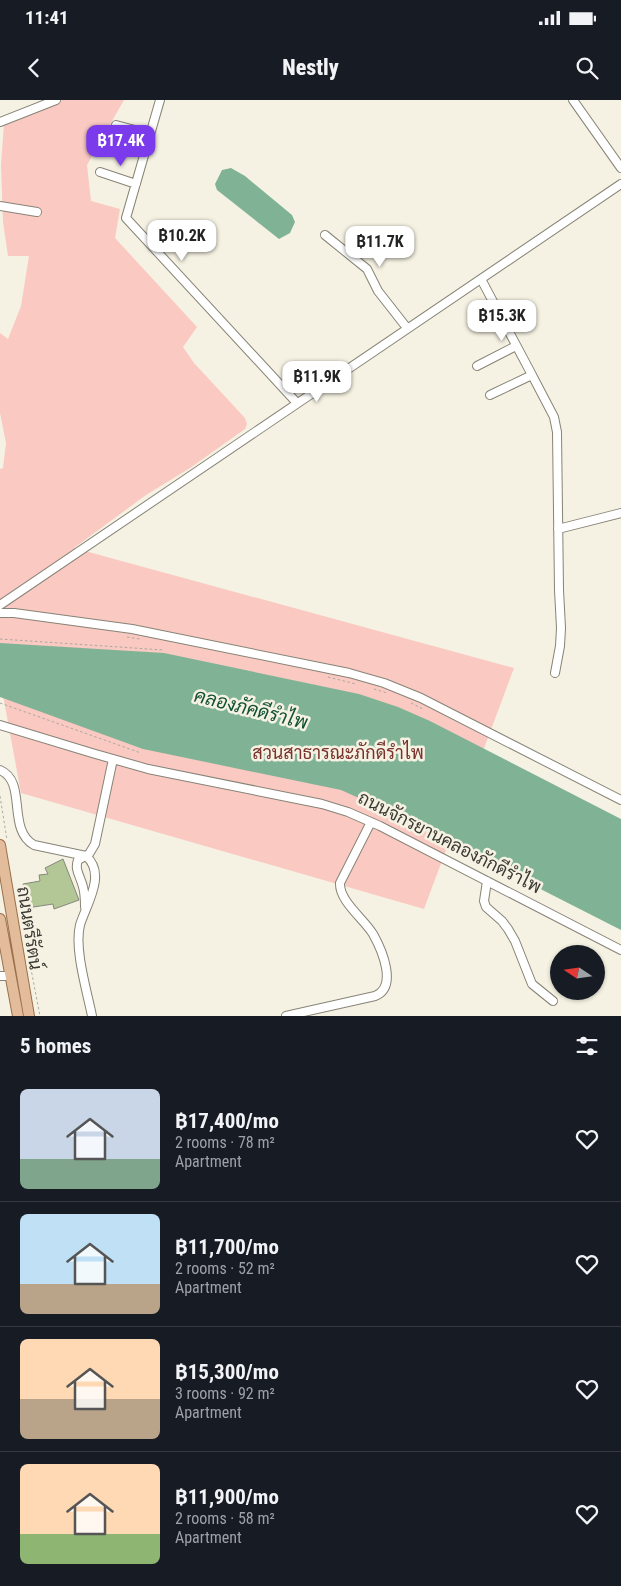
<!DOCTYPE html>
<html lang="en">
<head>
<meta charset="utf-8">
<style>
	body { margin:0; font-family:"Roboto Condensed",Sarabun,sans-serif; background:#20242c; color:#f1f3f6; height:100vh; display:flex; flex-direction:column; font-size:19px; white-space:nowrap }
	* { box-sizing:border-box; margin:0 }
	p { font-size:16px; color:#9ea1a6 }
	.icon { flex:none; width:28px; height:28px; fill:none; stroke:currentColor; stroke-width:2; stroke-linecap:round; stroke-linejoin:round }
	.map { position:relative; height:916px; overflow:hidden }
	.drawer { display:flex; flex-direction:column; background:#171b24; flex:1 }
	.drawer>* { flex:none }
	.needle { width:32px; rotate:283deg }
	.tools { position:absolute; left:550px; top:845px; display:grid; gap:10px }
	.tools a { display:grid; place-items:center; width:55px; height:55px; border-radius:50%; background:#171b24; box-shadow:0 1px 4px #0004; font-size:25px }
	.price { position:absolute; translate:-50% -42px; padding:0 11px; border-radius:10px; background:#fff; color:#222; font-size:16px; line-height:32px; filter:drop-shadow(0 1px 2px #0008) }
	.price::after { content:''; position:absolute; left:50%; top:30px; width:15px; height:11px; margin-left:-8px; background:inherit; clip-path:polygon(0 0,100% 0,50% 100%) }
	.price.selected { background:#7c3aed; color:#fff }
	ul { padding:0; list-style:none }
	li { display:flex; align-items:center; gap:15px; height:125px; padding:0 20px }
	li+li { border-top:1px solid #363941 }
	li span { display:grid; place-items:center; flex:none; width:140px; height:100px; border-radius:8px; color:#555 }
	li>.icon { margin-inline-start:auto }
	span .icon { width:60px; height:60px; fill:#fffc; stroke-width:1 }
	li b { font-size:21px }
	h2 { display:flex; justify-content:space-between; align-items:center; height:60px; padding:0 20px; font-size:21px }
	.status { display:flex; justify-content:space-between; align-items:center; height:35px; padding:0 25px; background:#171b24; direction:ltr }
	.status svg { height:14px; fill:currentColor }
	header { display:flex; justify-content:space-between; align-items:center; height:65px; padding:0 20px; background:#171b24; font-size:22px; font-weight:800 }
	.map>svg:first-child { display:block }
	.green { fill:#f9c9c2 }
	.water { fill:#80b396 }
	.building { fill:#b2c696; stroke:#83897c }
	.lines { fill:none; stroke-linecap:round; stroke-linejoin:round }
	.minor-casing { stroke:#878376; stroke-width:10 }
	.major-casing { stroke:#9b714b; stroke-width:12 }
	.path { stroke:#aba89d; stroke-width:1; stroke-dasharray:2.5 2.5; stroke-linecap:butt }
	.minor { stroke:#fff; stroke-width:8 }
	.major { stroke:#e2bc9b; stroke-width:10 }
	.labels { text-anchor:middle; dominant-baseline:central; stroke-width:5; stroke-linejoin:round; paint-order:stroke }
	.park-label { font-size:18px; fill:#79332c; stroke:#f6f2e3 }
	.street-label { font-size:18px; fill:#3c3a34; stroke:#f6f2e3 }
	.water-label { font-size:19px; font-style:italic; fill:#125135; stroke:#f6f2e3 }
</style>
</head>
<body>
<div class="status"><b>11:41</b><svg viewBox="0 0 49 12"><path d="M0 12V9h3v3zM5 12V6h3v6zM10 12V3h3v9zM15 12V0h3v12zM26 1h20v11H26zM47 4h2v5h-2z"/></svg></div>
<header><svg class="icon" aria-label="back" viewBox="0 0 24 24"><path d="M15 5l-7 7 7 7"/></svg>Nestly<svg class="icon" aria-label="search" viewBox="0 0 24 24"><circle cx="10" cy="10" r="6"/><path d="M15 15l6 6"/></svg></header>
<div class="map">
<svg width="621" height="916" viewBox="0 0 621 916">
	<rect width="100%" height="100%" fill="#f6f2e3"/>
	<path class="green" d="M56 0H124L87 65 91 101 120 109 115 138 197 227 183 247 194 263 245 318 247 324 245 329 190 368 146 395 74 448 514 568 424 809 21 693 0 579V369L3 368 6 343 0 313V233L8 239 21 206 29 156H8L3 122 1 65 4 24Z"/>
	<path class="water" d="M231 68 245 76 292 115 295 122 290 133 279 139 217 90 215 84 222 70Z
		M0 543 164 553 359 594 398 607 430 621 621 719V830L379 707 341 690 143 649 0 597Z"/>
	<path class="building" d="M63 759 79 800 54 809 53 804 27 808 23 784 40 781 39 775 48 774 45 768Z"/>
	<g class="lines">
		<g class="minor-casing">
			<path id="minor" d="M160 0 126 118 297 303
				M573 0 621 68
				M0 22 56 0
				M116 25 150 34
				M100 72 136 84
				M0 106 37 112
				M325 135 367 169 378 191 407 228
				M481 179 532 275 490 295
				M477 266 516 246
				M532 275 554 317 557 332 559 490 561 528 560 546 555 573
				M558 429 621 413
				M0 505 621 84
				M0 513H14L132 529 349 573 384 583 421 598 621 700
				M0 625 92 653 148 669 322 704 348 712 380 726 621 850
				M0 670C28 682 6 729 34 745L86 756C107 774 86 805 80 825 74 849 87 891 92 916
				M487 781 484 801 486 807 502 821 508 829 515 841 532 884 553 901
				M85 807C85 800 85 794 83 787 81 777 74 770 78 760L89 754 95 744 113 659
				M0 876H10
				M286 916 375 896C398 887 382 850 373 834 364 819 339 801 340 783L371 722"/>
		</g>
		<g class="major-casing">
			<path id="major" d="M0 745 29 916
				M0 819 18 916"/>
		</g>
		<path class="path" d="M127 537 140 539
			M0 539 163 550
			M328 577 356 584
			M374 589 387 593
			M0 603 141 653
			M411 603 423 609
			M0 696 7 740
			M26 843 40 916"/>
		<use href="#minor" class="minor"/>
		<use href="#major" class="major"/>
	</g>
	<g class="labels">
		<g class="park-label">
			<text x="338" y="652">สวนสาธารณะภักดีรำไพ</text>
		</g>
		<g class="street-label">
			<text transform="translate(450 742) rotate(27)">ถนนจักรยานคลองภักดีรำไพ</text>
			<text transform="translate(30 828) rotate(81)">ถนนตรีรัตน์</text>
		</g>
		<g class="water-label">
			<text transform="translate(251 609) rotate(14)">คลองภัคดีรำไพ</text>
		</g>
	</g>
</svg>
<div class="tools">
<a><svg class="needle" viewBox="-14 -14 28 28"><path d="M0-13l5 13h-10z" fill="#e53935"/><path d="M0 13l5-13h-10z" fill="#9ea1a6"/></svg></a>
</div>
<b class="price selected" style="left:121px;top:67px">฿17.4K</b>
<b class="price" style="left:182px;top:162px">฿10.2K</b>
<b class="price" style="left:380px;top:168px">฿11.7K</b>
<b class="price" style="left:502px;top:242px">฿15.3K</b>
<b class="price" style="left:317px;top:303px">฿11.9K</b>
</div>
<section class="drawer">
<h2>5 homes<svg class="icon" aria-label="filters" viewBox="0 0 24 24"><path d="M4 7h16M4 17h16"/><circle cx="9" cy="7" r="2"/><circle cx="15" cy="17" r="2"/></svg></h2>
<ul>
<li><span style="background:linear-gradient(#c9d6e8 70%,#7fa58c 0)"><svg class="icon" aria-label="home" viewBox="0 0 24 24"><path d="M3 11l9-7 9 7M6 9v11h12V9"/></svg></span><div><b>฿17,400/mo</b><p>2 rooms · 78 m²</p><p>Apartment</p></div><svg class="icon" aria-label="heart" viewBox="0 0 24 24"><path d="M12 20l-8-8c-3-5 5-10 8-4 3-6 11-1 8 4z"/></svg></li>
<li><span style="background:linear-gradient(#bfe0f5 70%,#b9a48a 0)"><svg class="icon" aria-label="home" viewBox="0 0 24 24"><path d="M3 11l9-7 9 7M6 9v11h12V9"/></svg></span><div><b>฿11,700/mo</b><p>2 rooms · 52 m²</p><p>Apartment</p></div><svg class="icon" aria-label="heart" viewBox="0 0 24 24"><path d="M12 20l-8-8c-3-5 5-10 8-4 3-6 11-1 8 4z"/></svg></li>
<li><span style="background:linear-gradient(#ffd9b3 60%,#b9a48a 0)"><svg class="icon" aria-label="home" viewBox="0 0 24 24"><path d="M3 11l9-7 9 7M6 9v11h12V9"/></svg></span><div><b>฿15,300/mo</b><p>3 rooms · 92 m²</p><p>Apartment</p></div><svg class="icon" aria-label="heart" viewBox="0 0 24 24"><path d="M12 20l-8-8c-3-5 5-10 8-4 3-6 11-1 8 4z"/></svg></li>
<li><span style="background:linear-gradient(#ffd9b3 70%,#8fb573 0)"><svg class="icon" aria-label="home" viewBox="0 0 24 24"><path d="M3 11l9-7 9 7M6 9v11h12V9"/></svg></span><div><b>฿11,900/mo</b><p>2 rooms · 58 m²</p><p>Apartment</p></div><svg class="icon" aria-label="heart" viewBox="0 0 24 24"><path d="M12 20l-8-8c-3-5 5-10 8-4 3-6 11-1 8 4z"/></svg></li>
</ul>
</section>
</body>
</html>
